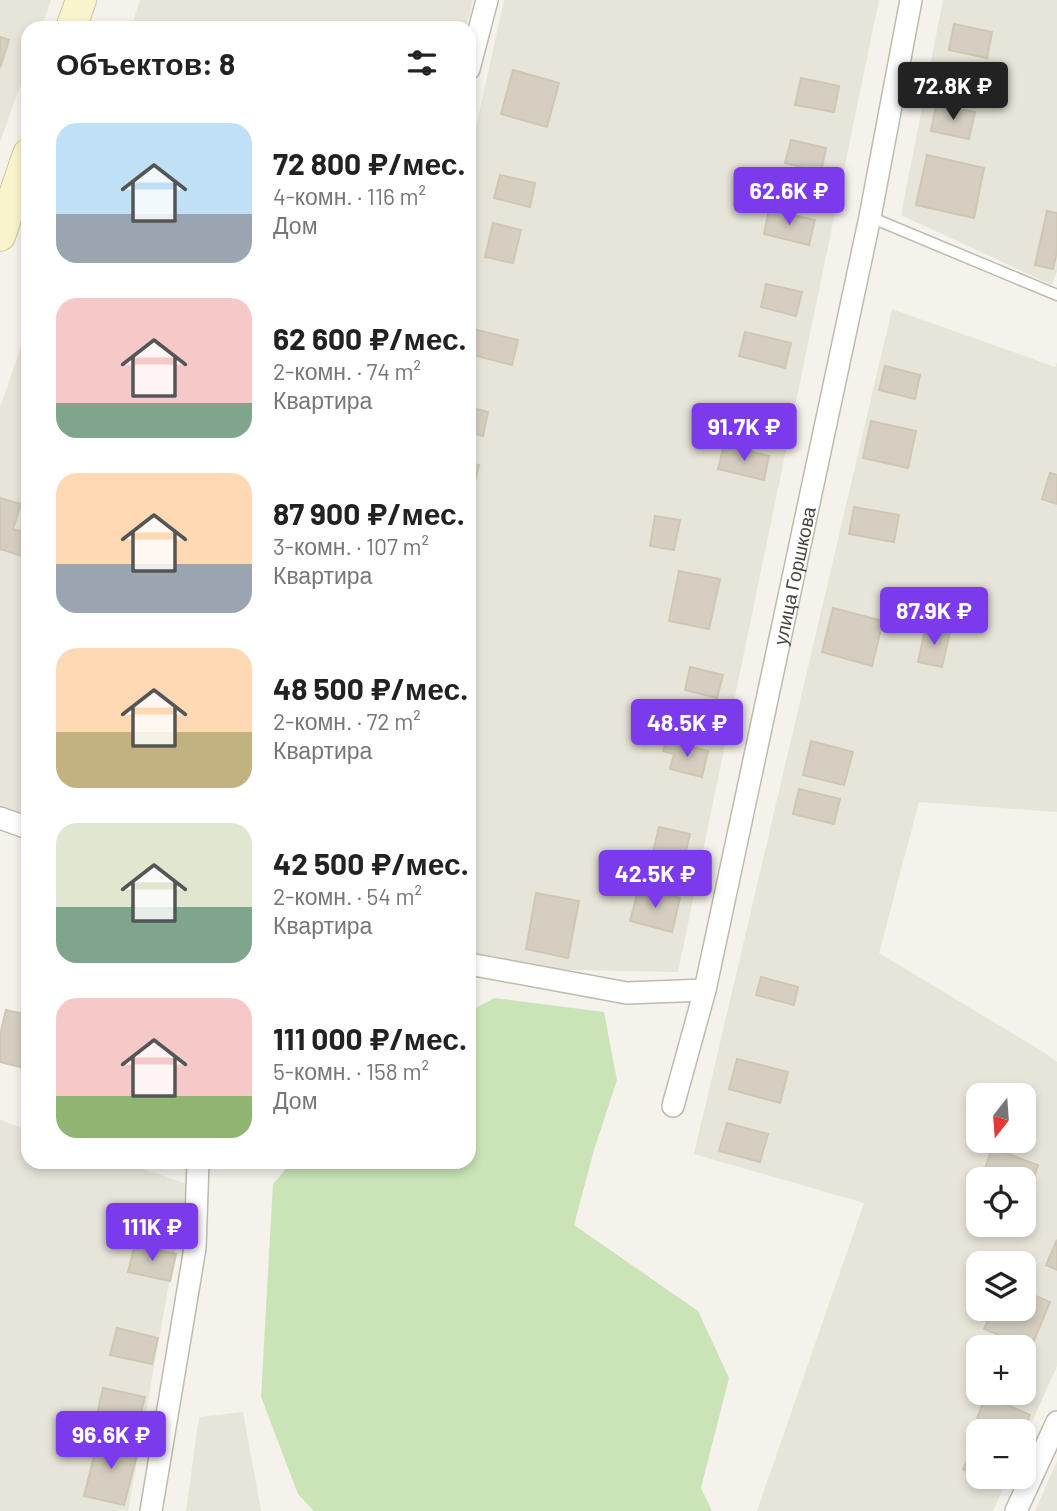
<!DOCTYPE html>
<html lang="ru">
<head>
<meta charset="utf-8">
<style>
	body { margin:0; font-family:Barlow,sans-serif; background:#f2f2f2; color:#222; height:100vh; display:flex; flex-direction:column; font-size:26px; white-space:nowrap }
	* { box-sizing:border-box; margin:0 }
	p { font-size:23px; color:#767676 }
	.icon { flex:none; width:38px; height:38px; fill:none; stroke:currentColor; stroke-width:2; stroke-linecap:round; stroke-linejoin:round }
	.map { position:relative; flex:1; overflow:hidden }
	.details { position:absolute; left:21px; top:21px; width:455px; height:1148px; display:flex; flex-direction:column; background:#fff; border-radius:21px; box-shadow:0 4px 10px #0003 }
	.details>* { flex:none }
	.needle { width:46px; rotate:197deg }
	.controls { position:absolute; left:966px; top:1083px; display:grid; gap:14px }
	.controls a { display:grid; place-items:center; width:70px; height:70px; border-radius:14px; background:#fff; box-shadow:0 4px 10px #0003; font-size:35px }
	.price { position:absolute; translate:-50% -60px; padding:0 16px; border-radius:7px; background:#7c3aed; color:#fff; font-size:23px; line-height:46px; filter:drop-shadow(0 2px 4px #0008) }
	.price::after { content:''; position:absolute; left:50%; top:42px; width:21px; height:16px; margin-left:-10px; background:inherit; clip-path:polygon(0 0,100% 0,50% 100%) }
	.price.active { background:#222; color:#fff }
	ul { padding:0; list-style:none }
	li { display:flex; align-items:center; gap:21px; height:175px; padding:0 35px }
	li span { display:grid; place-items:center; flex:none; width:196px; height:140px; border-radius:21px; color:#555 }
	li>.icon { margin-inline-start:auto }
	span .icon { width:84px; height:84px; fill:#fffc; stroke-width:1 }
	li b { font-size:30px }
	h2 { display:flex; justify-content:space-between; align-items:center; height:84px; padding:0 35px; font-size:30px }
	.map>svg:first-child { display:block }
	.residential { fill:#e7e4d9; fill-rule:evenodd }
	.green { fill:#cbe4b7 }
	.building { fill:#d5cfc1; stroke:#cfc7b4; stroke-width:2 }
	.lines { fill:none; stroke-linecap:round; stroke-linejoin:round }
	.lane-casing { stroke:#bfbaae; stroke-width:13 }
	.street-casing { stroke:#bfbaae; stroke-width:24 }
	.secondary-casing { stroke:#cfc79e; stroke-width:32 }
	.lane { stroke:#fff; stroke-width:10 }
	.street { stroke:#fff; stroke-width:21 }
	.secondary { stroke:#faf4ce; stroke-width:30 }
	.labels { text-anchor:middle; dominant-baseline:central; stroke-width:7; stroke-linejoin:round; paint-order:stroke }
	.street-label { font-size:19px; fill:#474339; stroke:#fff }
</style>
</head>
<body>
<div class="map">
<svg width="1057" height="1511" viewBox="0 0 1057 1511">
	<rect width="100%" height="100%" fill="#f4f2ea"/>
	<path class="residential" d="M0 0H51L41 28H28V64L0 142Z
		M140 0H473L466 28H131Z
		M504 0H879L678 972 528 969 469 954V159Z
		M943 0H1057V271L1052 285 901 215Z
		M892 309 1055 367 1057 362V812L919 802 879 953 1045 1053 1057 1062V1366L1024 1440V1432H978V1477H1008L993 1511H757L864 1203 694 1154ZM978 1096H1024V1141H978ZM978 1180H1024V1225H978ZM978 1264H1024V1309H978ZM978 1348H1024V1393H978Z
		M28 326V820L0 809V408Z
		M0 1120 28 1130V1162H123L187 1184 128 1511H0Z
		M243 1412 261 1511H186L199 1417Z
		M1057 1461V1511H1035Z"/>
	<path class="green" d="M494 998 604 1012 617 1080 594 1150 574 1225 698 1311 729 1378 701 1488 712 1511H314L298 1494 261 1397 273 1184 292 1162H469V1012Z"/>
	<path class="building" d="M954 24 992 32 987 58 949 50Z
		M0 37 9 40 0 68Z
		M513 70 559 83 547 127 501 114Z
		M801 78 839 86 834 112 795 105Z
		M936 105 975 112 969 139 931 131Z
		M791 140 826 148 821 172 785 163Z
		M927 155 984 168 974 218 916 205Z
		M500 175 535 183 530 207 494 198Z
		M769 210 815 220 809 245 764 234Z
		M1047 211 1057 213V252L1053 269 1035 265Z
		M493 223 521 230 513 263 485 257Z
		M766 284 802 292 796 316 761 307Z
		M469 328 518 340 512 365 469 354Z
		M745 332 791 343 785 368 739 356Z
		M885 366 920 375 915 399 879 390Z
		M469 407 488 412 483 436 469 432Z
		M871 421 916 431 908 468 863 458Z
		M724 445 769 456 764 480 718 469Z
		M469 463 479 465 473 489 469 488Z
		M1050 473 1057 475V504L1042 499Z
		M0 498 21 504 13 529 28 534 22 556 0 549Z
		M854 507 899 515 894 542 849 534Z
		M655 516 680 520 674 550 650 546Z
		M679 571 720 579 709 629 669 621Z
		M833 608 883 621 872 666 822 652Z
		M926 626 950 632 942 667 918 662Z
		M690 667 723 675 717 698 685 690Z
		M666 741 708 751 702 777 670 769 674 754 663 751Z
		M811 741 853 752 844 785 803 775Z
		M799 789 840 799 834 824 793 814Z
		M659 827 690 834 684 859 653 852Z
		M639 887 680 898 672 932 630 921Z
		M536 893 579 901 568 958 526 949Z
		M761 977 798 987 794 1005 756 995Z
		M6 1010 28 1015V1069L0 1062V1035Z
		M737 1059 788 1072 780 1103 729 1089Z
		M727 1123 768 1134 760 1162 719 1151Z
		M992 1148 1038 1165 1027 1198 1024 1197V1180H981Z
		M1057 1240V1270L1046 1265Z
		M135 1245 176 1254 170 1281 128 1272Z
		M1024 1291 1050 1302 1031 1348 984 1329 993 1309H1024Z
		M117 1328 158 1338 152 1364 110 1355Z
		M103 1388 145 1397 138 1424 97 1415Z
		M986 1396 1030 1415 1023 1432H1006L977 1418Z
		M99 1437 139 1447 124 1505 84 1496Z
		M972 1452 978 1456V1477L963 1469Z"/>
	<g class="lines">
		<g class="lane-casing">
			<path id="lane" d="M870 217 1057 295"/>
		</g>
		<g class="street-casing">
			<g id="street">
				<path d="M469 69 487 0"/>
				<path d="M0 818 28 828"/>
				<path d="M469 964 627 993 705 990"/>
				<path id="s1" d="M673 1106 705 990 870 217 911 0"/>
				<path d="M151 1511 195 1248 198 1162"/>
				<path d="M1016 1511 1057 1422"/>
			</g>
		</g>
		<g class="secondary-casing">
			<path id="secondary" d="M71 28 81 0
				M0 236 28 154"/>
		</g>
		<use href="#lane" class="lane"/>
		<use href="#street" class="street"/>
		<use href="#secondary" class="secondary"/>
	</g>
	<g class="labels">
		<g class="street-label">
			<text stroke="none"><textPath href="#s1" startOffset="544">улица Горшкова</textPath></text>
		</g>
	</g>
</svg>
<div class="controls">
<a><svg class="needle" viewBox="-14 -14 28 28"><path d="M0-13l5 13h-10z" fill="#e53935"/><path d="M0 13l5-13h-10z" fill="#767676"/></svg></a>
<a><svg class="icon" aria-label="locate" viewBox="0 0 24 24"><circle cx="12" cy="12" r="6"/><path d="M12 2v4M12 18v4M2 12h4M18 12h4"/></svg></a>
<a><svg class="icon" aria-label="layers" viewBox="0 0 24 24"><path d="M12 4l9 5-9 5-9-5zM3 14l9 5 9-5"/></svg></a>
<a>+</a>
<a>−</a>
</div>
<b class="price active" style="left:953px;top:122px">72.8K ₽</b>
<b class="price" style="left:789px;top:227px">62.6K ₽</b>
<b class="price" style="left:744px;top:463px">91.7K ₽</b>
<b class="price" style="left:934px;top:647px">87.9K ₽</b>
<b class="price" style="left:687px;top:759px">48.5K ₽</b>
<b class="price" style="left:655px;top:910px">42.5K ₽</b>
<b class="price" style="left:152px;top:1263px">111K ₽</b>
<b class="price" style="left:111px;top:1471px">96.6K ₽</b>
<section class="details">
<h2>Объектов: 8<svg class="icon" aria-label="filters" viewBox="0 0 24 24"><path d="M4 7h16M4 17h16"/><circle cx="9" cy="7" r="2"/><circle cx="15" cy="17" r="2"/></svg></h2>
<ul>
<li><span style="background:linear-gradient(#bfe0f5 65%,#9aa5b1 0)"><svg class="icon" aria-label="home" viewBox="0 0 24 24"><path d="M3 11l9-7 9 7M6 9v11h12V9"/></svg></span><div><b>72 800 ₽/мес.</b><p>4-комн. · 116 m²</p><p>Дом</p></div></li>
<li><span style="background:linear-gradient(#f6c9c9 75%,#7fa58c 0)"><svg class="icon" aria-label="home" viewBox="0 0 24 24"><path d="M3 11l9-7 9 7M6 9v11h12V9"/></svg></span><div><b>62 600 ₽/мес.</b><p>2-комн. · 74 m²</p><p>Квартира</p></div></li>
<li><span style="background:linear-gradient(#ffd9b3 65%,#9aa5b1 0)"><svg class="icon" aria-label="home" viewBox="0 0 24 24"><path d="M3 11l9-7 9 7M6 9v11h12V9"/></svg></span><div><b>87 900 ₽/мес.</b><p>3-комн. · 107 m²</p><p>Квартира</p></div></li>
<li><span style="background:linear-gradient(#ffd9b3 60%,#c2b280 0)"><svg class="icon" aria-label="home" viewBox="0 0 24 24"><path d="M3 11l9-7 9 7M6 9v11h12V9"/></svg></span><div><b>48 500 ₽/мес.</b><p>2-комн. · 72 m²</p><p>Квартира</p></div></li>
<li><span style="background:linear-gradient(#dfe7d0 60%,#7fa58c 0)"><svg class="icon" aria-label="home" viewBox="0 0 24 24"><path d="M3 11l9-7 9 7M6 9v11h12V9"/></svg></span><div><b>42 500 ₽/мес.</b><p>2-комн. · 54 m²</p><p>Квартира</p></div></li>
<li><span style="background:linear-gradient(#f6c9c9 70%,#8fb573 0)"><svg class="icon" aria-label="home" viewBox="0 0 24 24"><path d="M3 11l9-7 9 7M6 9v11h12V9"/></svg></span><div><b>111 000 ₽/мес.</b><p>5-комн. · 158 m²</p><p>Дом</p></div></li>
</ul>
</section>
</div>
</body>
</html>
